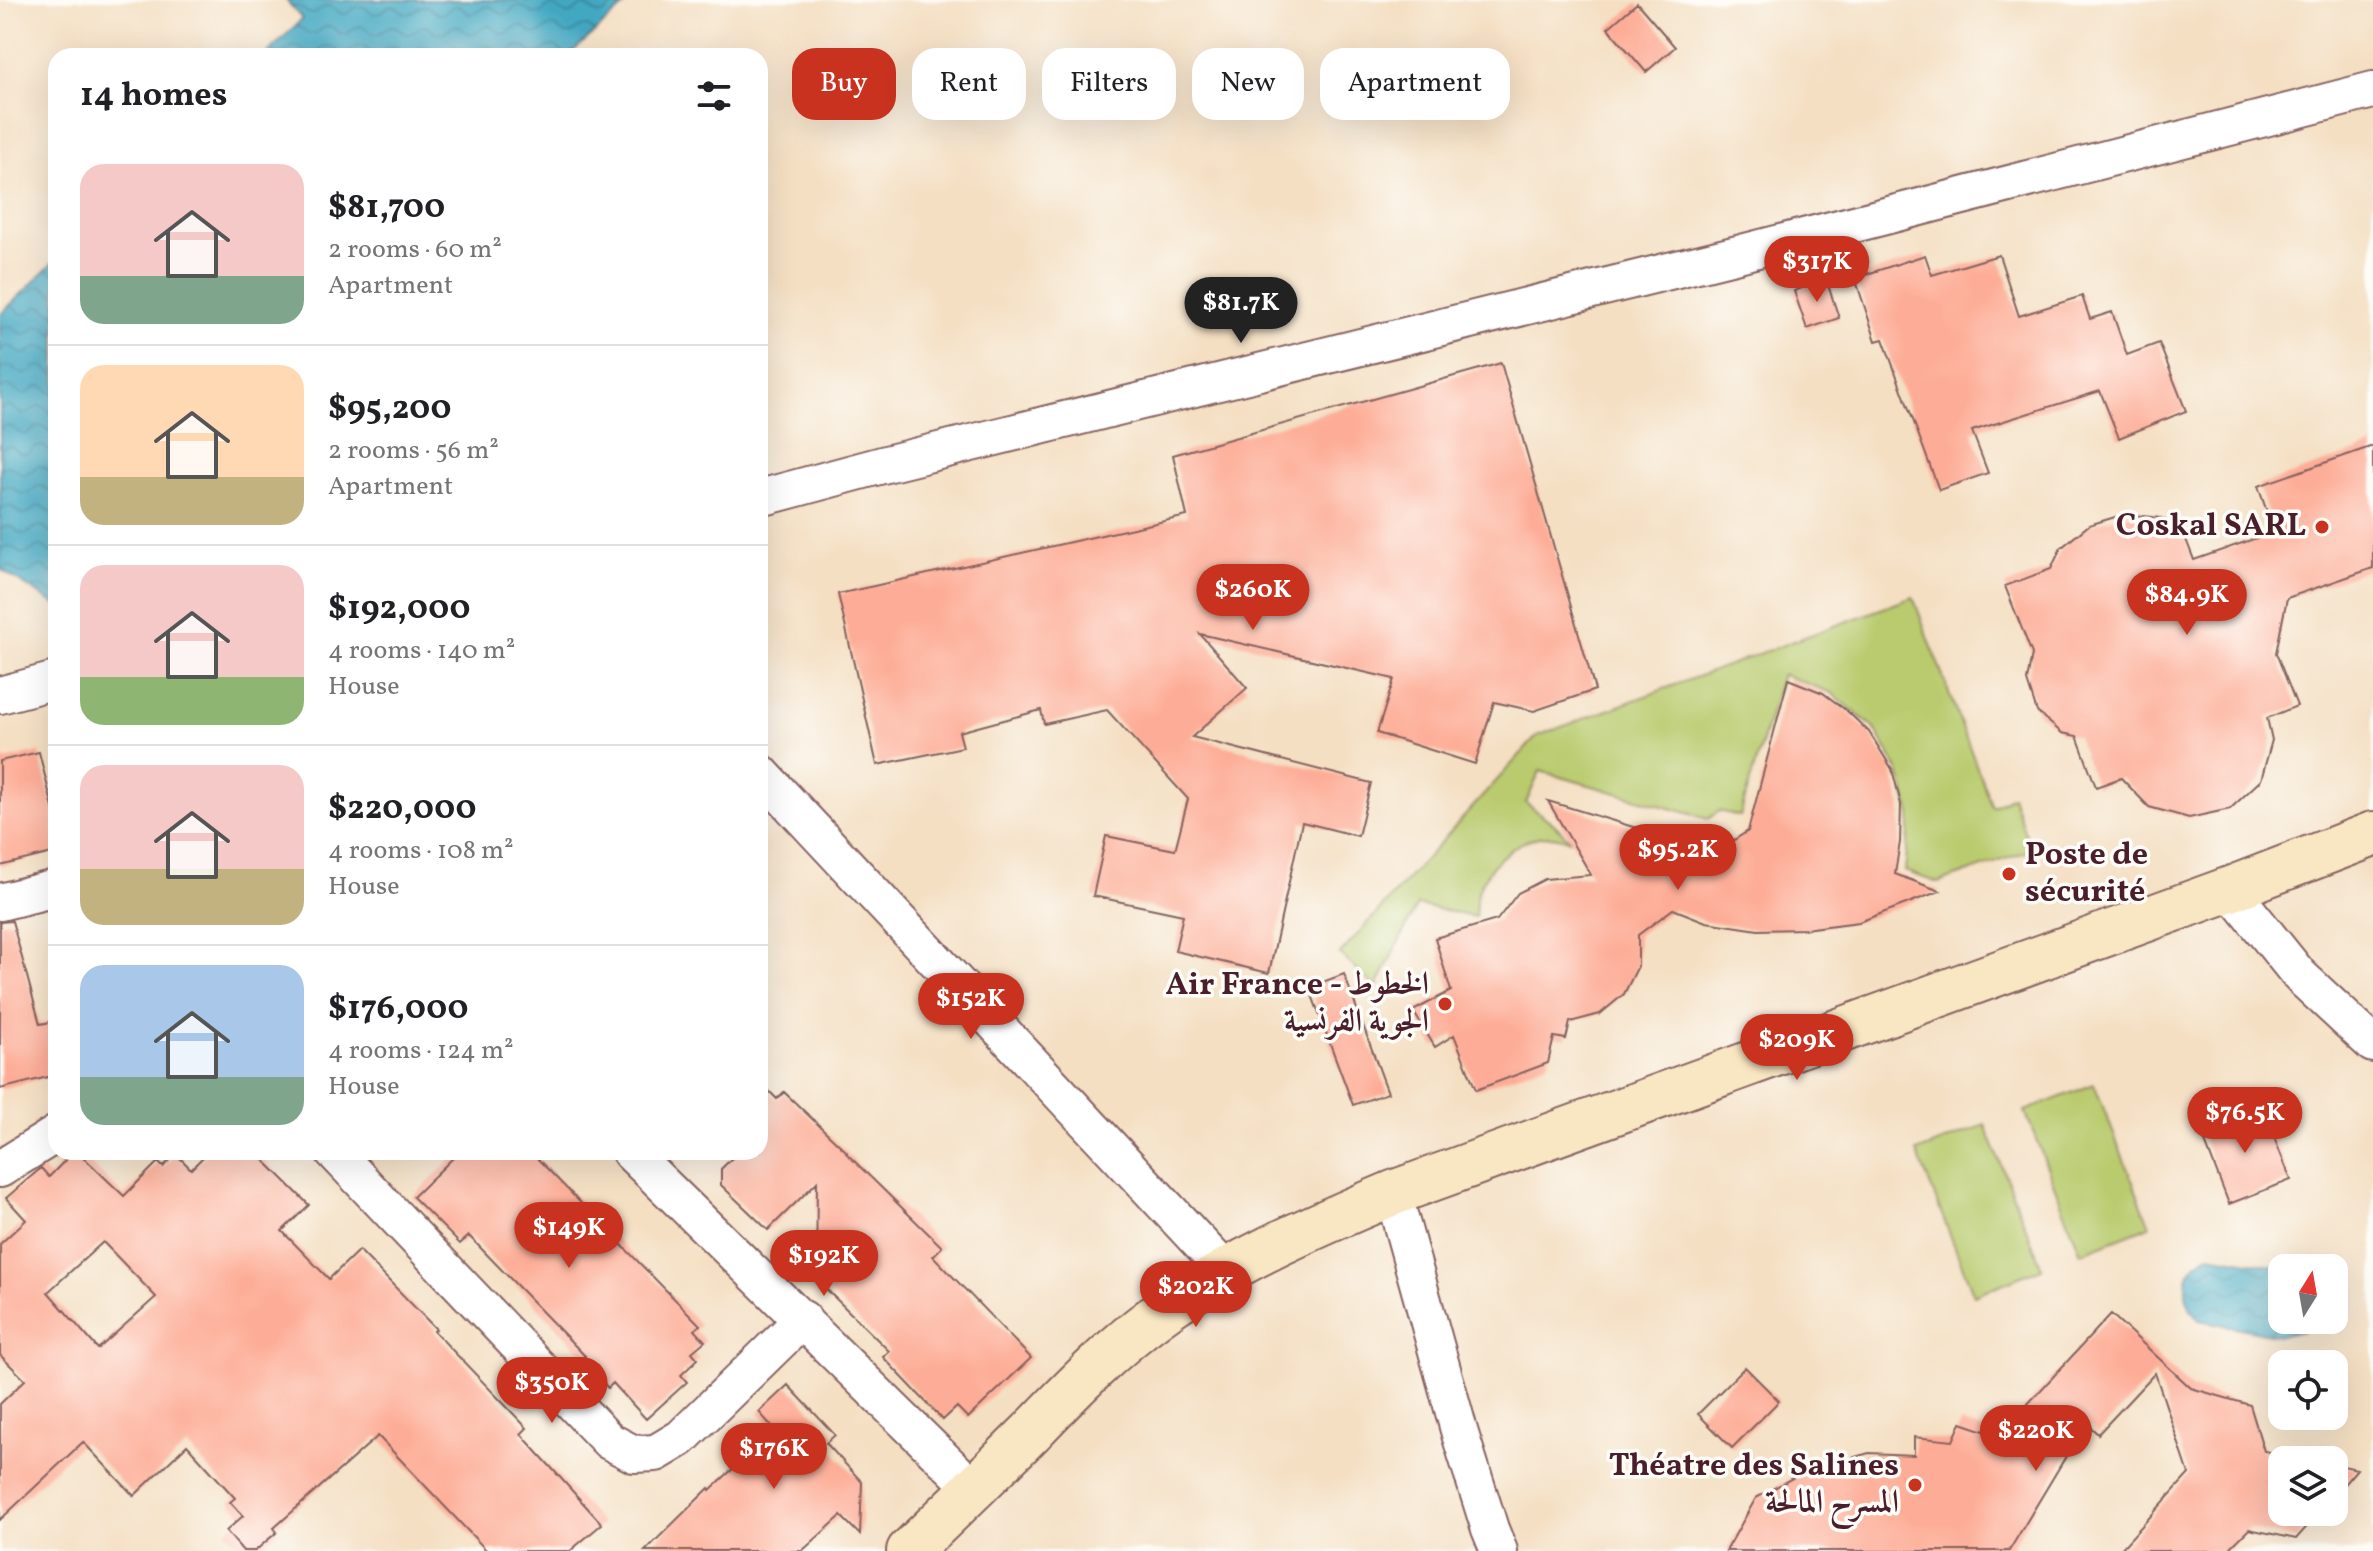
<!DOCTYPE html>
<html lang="en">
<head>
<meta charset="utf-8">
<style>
	body { margin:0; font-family:Vollkorn,Amiri,serif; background:#f6f6f6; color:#202124; height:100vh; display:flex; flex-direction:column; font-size:30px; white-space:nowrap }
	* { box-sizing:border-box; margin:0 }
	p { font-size:26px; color:#757577 }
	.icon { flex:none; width:44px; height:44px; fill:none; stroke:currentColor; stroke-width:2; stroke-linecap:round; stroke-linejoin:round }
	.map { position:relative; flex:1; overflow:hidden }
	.drawer { position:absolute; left:48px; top:48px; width:720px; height:1112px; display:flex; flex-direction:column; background:#fff; border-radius:24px; box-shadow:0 8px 32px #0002 }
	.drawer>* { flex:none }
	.banner { position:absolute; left:792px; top:48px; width:760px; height:72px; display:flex; gap:16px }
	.needle { width:52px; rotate:11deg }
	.buttons { position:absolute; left:2268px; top:1254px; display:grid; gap:16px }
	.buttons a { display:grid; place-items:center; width:80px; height:80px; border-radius:16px; background:#fff; box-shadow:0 8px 32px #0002; font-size:40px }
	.price { position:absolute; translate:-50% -68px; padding:0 18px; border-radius:28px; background:#c8321e; color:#fff; font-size:26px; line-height:52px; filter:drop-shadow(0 2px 4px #0008) }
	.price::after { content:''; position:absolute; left:50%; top:48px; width:24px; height:18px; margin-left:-12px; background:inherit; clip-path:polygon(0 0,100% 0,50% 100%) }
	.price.current { background:#222; color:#fff }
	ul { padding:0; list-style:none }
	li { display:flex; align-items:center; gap:24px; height:200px; padding:0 32px }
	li+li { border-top:2px solid #e0e0e0 }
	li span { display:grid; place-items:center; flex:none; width:224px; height:160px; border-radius:24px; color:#555 }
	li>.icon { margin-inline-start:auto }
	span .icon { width:96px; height:96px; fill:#fffc; stroke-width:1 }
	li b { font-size:34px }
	h2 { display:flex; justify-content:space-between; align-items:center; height:96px; padding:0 32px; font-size:34px }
	.chip { padding:0 28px; border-radius:24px; background:#fff; box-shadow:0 8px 32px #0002; font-size:28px; line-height:72px }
	.chip.current { background:#c8321e; color:#fff }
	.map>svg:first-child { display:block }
	.green { fill:#b9cb6e; stroke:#82754c; stroke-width:2 }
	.water { fill:url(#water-waves); stroke:#466476; stroke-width:2 }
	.building { fill:#fdad97; fill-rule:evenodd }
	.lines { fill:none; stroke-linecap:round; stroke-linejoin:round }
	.street-casing { stroke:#866260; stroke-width:40 }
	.secondary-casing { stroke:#866260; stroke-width:48 }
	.street { stroke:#fff; stroke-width:36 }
	.secondary { stroke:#f9e7c3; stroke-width:44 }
	.poi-dot { fill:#c8321e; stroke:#fdfcf7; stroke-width:3 }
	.labels { text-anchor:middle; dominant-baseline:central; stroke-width:7; stroke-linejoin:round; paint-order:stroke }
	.poi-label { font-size:32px; font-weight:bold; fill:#4a1f2b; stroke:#fdfcf7; text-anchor:end }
</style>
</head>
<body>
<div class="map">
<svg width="2373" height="1551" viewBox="0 0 2373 1551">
	<defs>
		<pattern id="water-waves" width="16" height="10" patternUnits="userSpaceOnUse" patternTransform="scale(2)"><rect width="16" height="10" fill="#42a8c2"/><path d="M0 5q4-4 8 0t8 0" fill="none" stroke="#39889e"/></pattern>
	</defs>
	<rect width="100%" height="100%" fill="#fdfcf7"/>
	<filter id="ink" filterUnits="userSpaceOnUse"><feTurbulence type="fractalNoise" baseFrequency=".0125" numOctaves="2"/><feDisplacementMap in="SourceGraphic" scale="16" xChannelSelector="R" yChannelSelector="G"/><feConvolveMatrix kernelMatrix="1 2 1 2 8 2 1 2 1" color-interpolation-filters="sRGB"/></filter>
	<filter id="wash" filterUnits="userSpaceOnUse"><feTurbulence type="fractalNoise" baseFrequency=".006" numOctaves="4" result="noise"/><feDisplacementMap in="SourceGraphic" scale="32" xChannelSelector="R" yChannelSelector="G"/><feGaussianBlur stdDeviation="1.8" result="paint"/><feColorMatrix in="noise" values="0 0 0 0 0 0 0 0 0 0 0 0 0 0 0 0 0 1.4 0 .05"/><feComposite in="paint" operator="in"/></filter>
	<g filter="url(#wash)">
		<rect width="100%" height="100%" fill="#f4dfc3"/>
		<path class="green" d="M1913 597 1992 807 2012 796 2031 850 1938 883 1905 871 1911 815 1899 772 1875 729 1832 693 1782 674 1740 816 1719 811 1708 819 1540 771 1526 803 1554 824 1570 840C1564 839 1557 836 1551 836 1520 835 1487 864 1478 892 1475 899 1476 909 1475 917L1417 905 1376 988 1340 954 1537 736Z
			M2094 1084 2150 1226 2081 1253 2025 1111Z
			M1985 1125 2042 1268 1974 1295 1917 1152Z"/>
		<path class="water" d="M286 0H631L568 56H265L302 19Z
			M56 260V605L0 569V315Z
			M2210 1255 2285 1268H2282V1320H2313L2303 1331 2280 1336 2199 1320C2179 1299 2181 1266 2210 1255Z"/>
		<g id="blocks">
			<path class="building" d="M1637 3 1675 47 1646 72 1608 28Z
				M1925 255 1932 275 1999 255 2019 316 2082 296 2090 319 2112 312 2127 355 2159 343 2186 411 2119 438 2100 391 1972 431 1988 473 1939 490 1883 339 1876 341 1855 278Z
				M1826 279 1839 318 1807 329 1794 291Z
				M1501 363 1595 690 1534 711 1494 702 1475 764 1377 733 1394 679 1200 634 1247 688 1192 737 1371 783 1358 836 1302 822 1269 973 1175 951 1183 915 1093 896 1106 836 1175 850 1188 799 1107 710 1044 724 1041 710 959 732 963 747 877 765 838 594 1187 516 1173 455Z
				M2373 446V568L2287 598 2276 653 2297 706 2267 718 2272 740 2261 780 2230 809 2189 818 2149 807 2121 778 2096 787 2077 736 2062 733 2037 712 2027 681 2032 654 2005 586 2051 569 2061 548 2089 525 2125 514 2161 518 2182 529 2194 560 2274 532 2258 486Z
				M1788 679 1823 693 1847 711 1869 732 1892 769 1901 804 1900 842 1895 874 1940 891 1859 922 1804 929 1758 930 1706 922 1673 909 1638 935V966L1624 994 1600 1014 1570 1022 1566 1039 1554 1037 1548 1063 1476 1090 1454 1035 1435 1047 1413 1011 1451 991 1435 938 1497 920 1518 893 1545 879 1591 875 1548 801 1715 852 1748 831Z
				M39 752 56 820V852L0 866V761Z
				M12 921 40 1024 56 1021V1075L0 1089V922Z
				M1344 974 1388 1093 1353 1105 1309 987Z
				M760 1082 777 1099 784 1092 847 1152 846 1153 942 1247 933 1256 1031 1358 968 1418 957 1407 943 1420 883 1357 889 1351 816 1279 817 1182 768 1230 721 1185V1169L738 1152H760Z
				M2261 1105 2291 1180 2229 1204 2200 1129Z
				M73 1152H78L124 1196 158 1162 163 1167 176 1154 191 1169 208 1152H256L309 1205 282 1231 329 1279 359 1250 436 1329 434 1331 527 1428 521 1434 602 1524 570 1551H487L378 1436 274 1528 277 1532 255 1551H243L226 1531 243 1516 230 1502 235 1498 187 1445 134 1496 83 1442 0 1520V1404L25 1380 0 1355V1244L26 1220 6 1198 41 1168 49 1177ZM103 1242 156 1297 98 1349 48 1292Z
				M459 1152H531L700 1325 695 1330 705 1341 692 1352 698 1359 681 1375 687 1382 646 1419 613 1383 608 1388 581 1359 585 1356 469 1236 460 1244 413 1197Z
				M2111 1314 2191 1388 2250 1405 2264 1451 2311 1460H2282V1512H2320L2296 1539 2249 1529 2227 1551H2119L2189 1474 2155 1373 2098 1434 2086 1423 2009 1551H1726L1756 1498 1805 1471 1869 1453 1914 1455V1437L1953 1441 1961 1423 2008 1439 2013 1420Z
				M1745 1367 1779 1401 1732 1448 1698 1414Z
				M788 1385 835 1435 826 1443 862 1482 860 1535 841 1516 802 1551H645L709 1488 710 1490 775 1430 759 1412Z
				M2334 1464 2357 1469 2334 1496Z"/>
		</g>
	</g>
	<g filter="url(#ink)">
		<use href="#blocks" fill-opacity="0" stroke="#866260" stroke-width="2"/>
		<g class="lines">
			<g class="street-casing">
				<path id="street" d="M760 498 886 464 1738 254 2373 90
					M0 695 56 680
					M760 772 1225 1270
					M2230 889 2300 976 2373 1044
					M0 902 56 888
					M334 1152 609 1441 634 1454 656 1453 681 1438 803 1319
					M630 1152 974 1489
					M0 1169 56 1134
					M1393 1193 1460 1434 1490 1529 1499 1551"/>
			</g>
			<g class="secondary-casing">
				<path id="secondary" d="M909 1551C950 1512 991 1472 1031 1432 1070 1391 1110 1350 1156 1316 1228 1263 1310 1228 1393 1193L2230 889 2373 834"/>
			</g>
			<use href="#street" class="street"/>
			<use href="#secondary" class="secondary"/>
		</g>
	</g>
	<g class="poi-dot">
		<circle cx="2322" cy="527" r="8"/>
		<circle cx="2009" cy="874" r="8"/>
		<circle cx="1445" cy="1004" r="8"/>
		<circle cx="1915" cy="1485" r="8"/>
	</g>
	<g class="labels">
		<g class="poi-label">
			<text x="2306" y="527">Coskal SARL</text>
			<text x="2025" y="856" text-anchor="start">Poste de<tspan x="2025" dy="37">sécurité</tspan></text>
			<text x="1429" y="986">Air France - الخطوط<tspan x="1429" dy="37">الجوية الفرنسية</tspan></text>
			<text x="1899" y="1467">Théatre des Salines<tspan x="1899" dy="37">المسرح المالحة</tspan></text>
		</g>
	</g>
</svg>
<div class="buttons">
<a><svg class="needle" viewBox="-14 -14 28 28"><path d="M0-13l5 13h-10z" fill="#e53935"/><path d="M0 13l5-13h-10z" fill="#757577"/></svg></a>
<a><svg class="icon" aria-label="locate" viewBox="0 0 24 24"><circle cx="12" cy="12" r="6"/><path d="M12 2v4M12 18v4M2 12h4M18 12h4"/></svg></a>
<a><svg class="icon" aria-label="layers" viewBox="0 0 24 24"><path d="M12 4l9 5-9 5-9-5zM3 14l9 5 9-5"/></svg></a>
</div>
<b class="price" style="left:1817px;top:304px">$317K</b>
<b class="price current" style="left:1241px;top:345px">$81.7K</b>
<b class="price" style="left:1253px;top:632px">$260K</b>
<b class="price" style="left:2187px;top:637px">$84.9K</b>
<b class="price" style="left:1678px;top:892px">$95.2K</b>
<b class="price" style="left:971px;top:1041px">$152K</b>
<b class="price" style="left:1797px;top:1082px">$209K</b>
<b class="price" style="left:2245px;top:1155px">$76.5K</b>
<b class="price" style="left:569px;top:1270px">$149K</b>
<b class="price" style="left:824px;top:1298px">$192K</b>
<b class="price" style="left:1196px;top:1329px">$202K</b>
<b class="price" style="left:552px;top:1425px">$350K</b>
<b class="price" style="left:2036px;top:1473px">$220K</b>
<b class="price" style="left:774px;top:1491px">$176K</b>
<div class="banner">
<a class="chip current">Buy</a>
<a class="chip">Rent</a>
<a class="chip">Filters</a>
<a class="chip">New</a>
<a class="chip">Apartment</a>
</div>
<section class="drawer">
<h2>14 homes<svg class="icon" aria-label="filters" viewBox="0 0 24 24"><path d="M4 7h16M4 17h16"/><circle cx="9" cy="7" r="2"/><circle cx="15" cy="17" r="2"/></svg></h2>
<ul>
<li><span style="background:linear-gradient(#f6c9c9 70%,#7fa58c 0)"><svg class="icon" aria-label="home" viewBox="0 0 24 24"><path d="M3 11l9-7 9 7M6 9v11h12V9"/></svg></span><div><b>$81,700</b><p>2 rooms · 60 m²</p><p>Apartment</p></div></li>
<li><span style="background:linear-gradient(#ffd9b3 70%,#c2b280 0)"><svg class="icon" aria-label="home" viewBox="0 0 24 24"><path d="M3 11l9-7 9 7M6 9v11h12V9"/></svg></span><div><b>$95,200</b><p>2 rooms · 56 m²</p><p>Apartment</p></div></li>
<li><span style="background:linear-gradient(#f6c9c9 70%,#8fb573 0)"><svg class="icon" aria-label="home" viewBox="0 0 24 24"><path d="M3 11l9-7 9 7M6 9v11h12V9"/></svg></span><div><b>$192,000</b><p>4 rooms · 140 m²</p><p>House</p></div></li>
<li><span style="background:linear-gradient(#f6c9c9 65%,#c2b280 0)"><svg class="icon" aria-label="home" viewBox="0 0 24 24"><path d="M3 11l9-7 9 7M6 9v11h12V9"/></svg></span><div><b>$220,000</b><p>4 rooms · 108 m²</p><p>House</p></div></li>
<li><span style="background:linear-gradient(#a9c7e8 70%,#7fa58c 0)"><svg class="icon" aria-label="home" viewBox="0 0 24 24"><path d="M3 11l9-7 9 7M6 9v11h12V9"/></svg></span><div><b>$176,000</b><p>4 rooms · 124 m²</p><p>House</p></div></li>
</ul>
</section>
</div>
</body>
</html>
